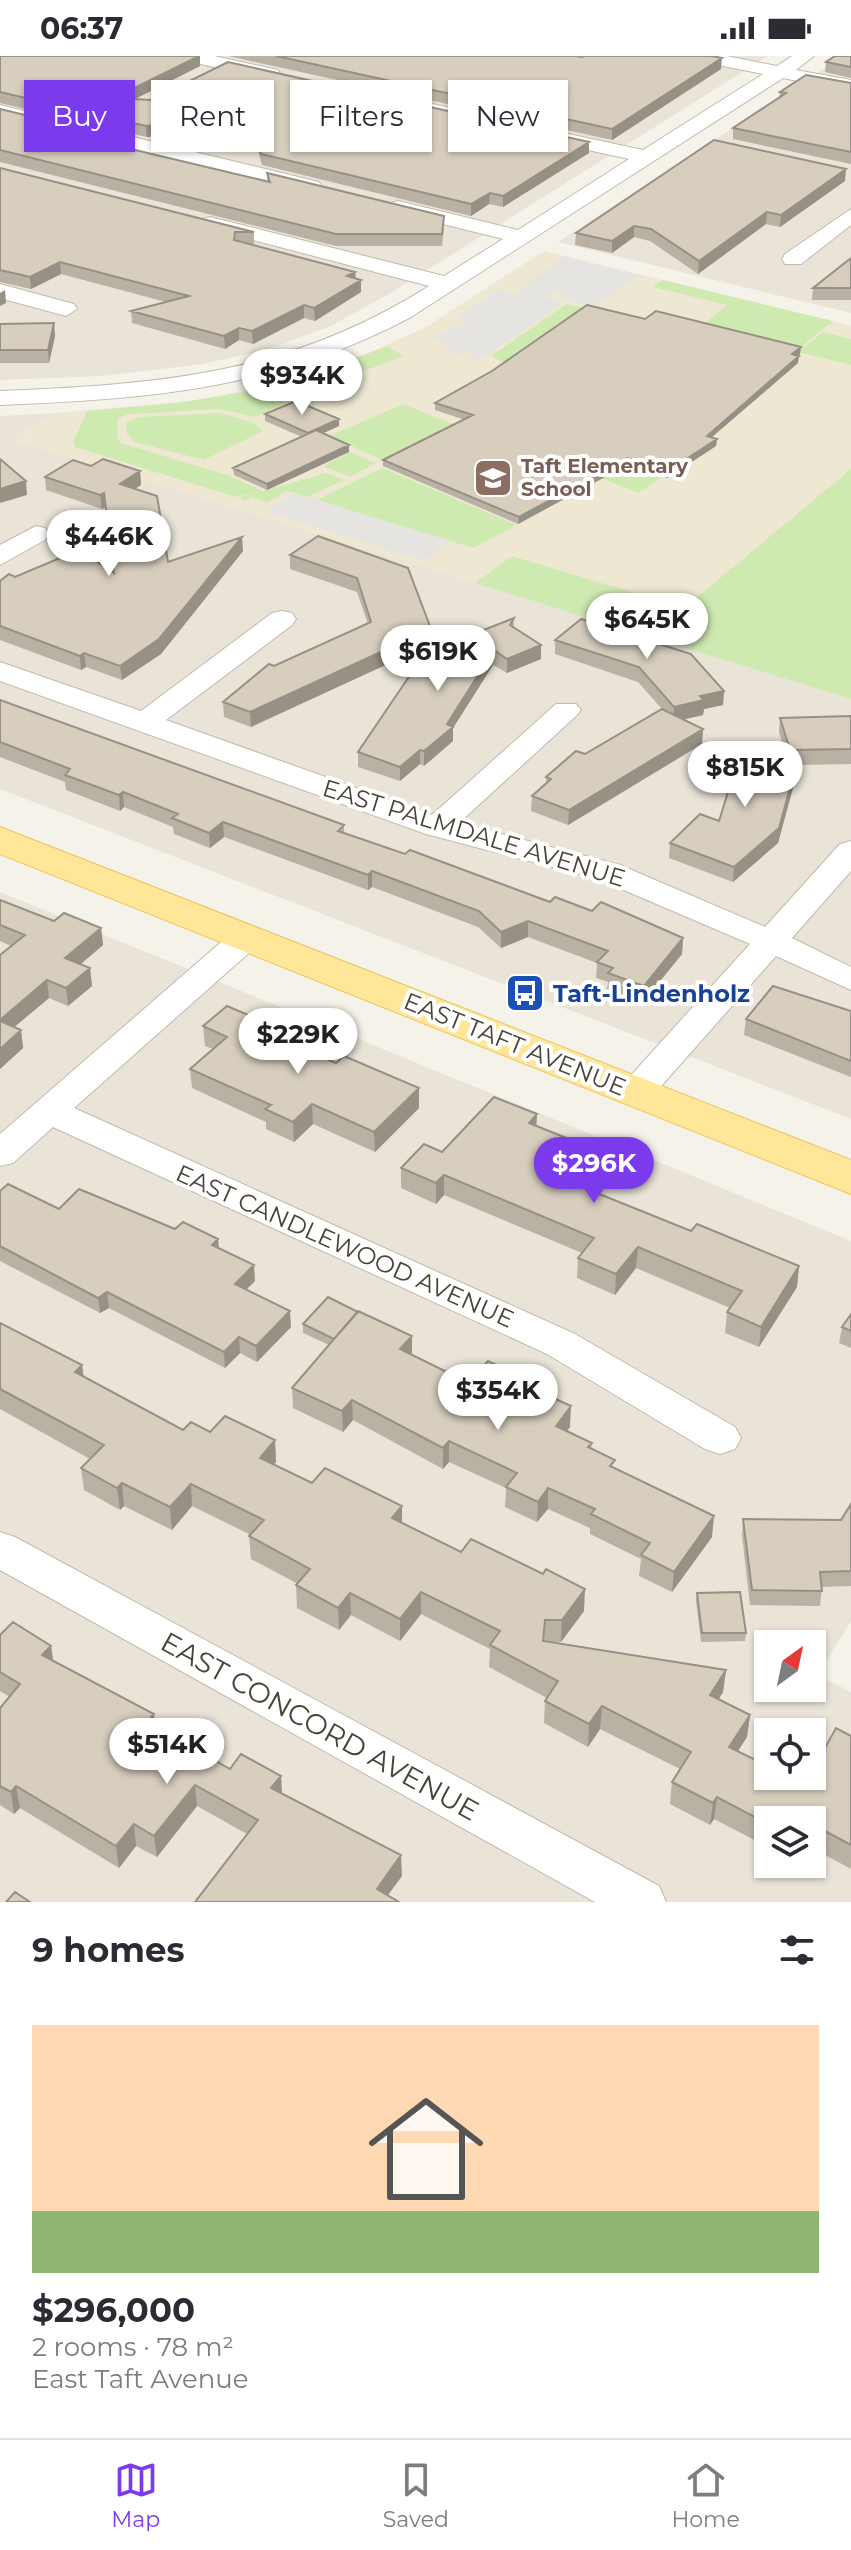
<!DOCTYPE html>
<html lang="en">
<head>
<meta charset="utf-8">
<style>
	body { margin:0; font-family:Montserrat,sans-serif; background:#f2f2f3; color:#2b2b33; height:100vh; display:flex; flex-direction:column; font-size:30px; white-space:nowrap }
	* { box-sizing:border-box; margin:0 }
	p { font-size:26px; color:#7c7c81 }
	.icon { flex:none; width:44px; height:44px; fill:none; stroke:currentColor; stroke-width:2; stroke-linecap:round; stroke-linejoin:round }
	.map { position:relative; height:1846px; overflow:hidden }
	.panel { display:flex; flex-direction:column; background:#fff; flex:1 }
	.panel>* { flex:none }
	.top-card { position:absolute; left:24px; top:24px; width:804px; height:72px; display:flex; gap:16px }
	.needle { width:52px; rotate:33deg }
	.buttons { position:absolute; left:754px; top:1574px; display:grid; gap:16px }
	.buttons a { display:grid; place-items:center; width:72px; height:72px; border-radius:0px; background:#fff; box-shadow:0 2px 6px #0004; font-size:40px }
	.price { position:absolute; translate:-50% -68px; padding:0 18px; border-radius:28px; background:#fff; color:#222; font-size:26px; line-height:52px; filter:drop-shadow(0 2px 4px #0008) }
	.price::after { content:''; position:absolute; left:50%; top:48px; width:24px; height:18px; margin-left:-12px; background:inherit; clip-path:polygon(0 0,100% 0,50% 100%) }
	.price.selected { background:#7c3aed; color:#fff }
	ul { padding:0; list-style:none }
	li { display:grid; align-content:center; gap:16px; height:424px; padding:0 32px }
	li span { display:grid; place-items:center; height:248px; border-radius:0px; color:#555 }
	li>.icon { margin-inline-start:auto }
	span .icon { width:144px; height:144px; fill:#fffc; stroke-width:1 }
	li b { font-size:34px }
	h2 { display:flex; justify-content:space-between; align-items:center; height:96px; padding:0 32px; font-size:34px }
	.tag { padding:0 28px; border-radius:0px; background:#fff; box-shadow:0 2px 6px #0004; font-size:28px; line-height:72px }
	.tag.selected { background:#7c3aed; color:#fff }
	.status { display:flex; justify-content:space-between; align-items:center; height:56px; padding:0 40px; background:#fff; direction:ltr }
	.status svg { height:22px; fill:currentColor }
	.tabs { display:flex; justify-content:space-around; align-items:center; height:112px; border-top:2px solid #e1e1e2; background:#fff; font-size:22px; color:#7c7c81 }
	.tabs a { display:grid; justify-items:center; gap:4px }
	.tabs .selected { color:#7c3aed }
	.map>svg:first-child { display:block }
	.residential { fill:#e9e4d7; fill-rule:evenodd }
	.education { fill:#eee8d3 }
	.green { fill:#ceeab1 }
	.parking { fill:#e6e4e1 }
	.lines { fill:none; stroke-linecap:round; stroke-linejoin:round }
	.minor-casing { stroke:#c1baab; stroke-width:2 }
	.major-casing { stroke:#e7c565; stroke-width:2 }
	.minor { fill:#fff; fill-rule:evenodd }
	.major { fill:#ffe698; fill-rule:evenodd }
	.wall { fill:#b9b1a3 }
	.shaded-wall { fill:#969085 }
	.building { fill:#d7cebe; stroke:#969085; stroke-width:2 }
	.labels { text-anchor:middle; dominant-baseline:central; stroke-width:8; stroke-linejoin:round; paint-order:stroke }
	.far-education-label { font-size:20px; font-weight:bold; fill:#785e54; stroke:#fff; text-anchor:start }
	.street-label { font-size:24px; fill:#494337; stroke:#fff }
	.transit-label { font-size:24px; font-weight:bold; fill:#164399; stroke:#fff; text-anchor:start }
	.near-street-label { font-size:28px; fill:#494337; stroke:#fff }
</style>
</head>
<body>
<div class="status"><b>06:37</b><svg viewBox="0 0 49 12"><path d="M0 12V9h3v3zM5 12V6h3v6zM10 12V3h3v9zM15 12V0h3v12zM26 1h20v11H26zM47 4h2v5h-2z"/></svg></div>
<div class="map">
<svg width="851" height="1846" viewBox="0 0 851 1846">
	<rect width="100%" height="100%" fill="#f5f2e9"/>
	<path class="residential" d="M0 0H768L389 238 331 270 265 294 203 308 102 320 0 324Z
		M843 0H851V257L558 186Z
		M56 357 13 383 851 643V1063L0 733V360Z
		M0 836 851 1185V1565L818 1619 851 1636V1846H0ZM768 1588H812V1632H768ZM768 1676H812V1720H768ZM768 1764H812V1808H768Z"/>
	<path class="education" d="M544 195 851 270V643L12 384 56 357 199 344 298 323 346 307 424 272Z"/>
	<path class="green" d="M663 224 833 265 796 295 700 271 727 249 653 231Z
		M567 248 593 254 510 309 491 300Z
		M823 276 851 283V309L798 296Z
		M388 290 404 300 320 331 298 323Z
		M244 336 289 345 255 361 220 353 129 358 118 362 117 382 121 387 230 420 263 435 236 441 75 391 73 386 87 355 177 347Z
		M403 348 455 369 383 404 329 380Z
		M219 357 254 367 263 375 204 404 135 386 127 378 126 367 139 361Z
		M581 393 663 421 638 437 560 406Z
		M350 396 376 407 350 421 323 410Z
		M382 412 517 469 473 492 317 444Z
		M851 413V643L475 527 512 500 684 552Z
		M326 417 344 424 307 441 286 435 267 447 252 441 246 445 238 442Z"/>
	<path class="parking" d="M563 200 640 219 594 251 557 241 565 236 558 234 546 242 563 247 479 305 468 295 457 299 433 280 469 267 456 262 500 233 516 237Z
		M294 437 450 485 424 505 266 456Z"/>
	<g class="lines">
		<g class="minor-casing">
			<path id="minor" d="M180 0H214L278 14 280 18 271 24 183 4Z
				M689 0H726L777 10 792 0H814L796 14 851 24V36L783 22 411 261C276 333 150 343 0 349V335C162 328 288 319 429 230L203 171 199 167 203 163 210 161 444 220 503 183 391 155 388 151 391 147 398 145 518 174 629 103 538 83 535 79 538 75 545 73 643 94 763 18 698 5Z
				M358 31 477 58 480 62 470 68 351 41V33Z
				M0 49 319 126 322 130 312 136 0 61Z
				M851 153V169L801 208H785L782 203 785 198Z
				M0 228 74 248 77 253 66 260 0 242Z
				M36 470 45 472 49 478 45 484 0 509V489Z
				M282 555 292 557 296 563 292 569 166 664 432 759 556 648H576L581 654 576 660 459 767 620 809 765 871 840 788 851 785V815L792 882 851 911V934L776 900 649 1044 636 1048 623 1044 618 1036 623 1028 750 888 598 823 426 778 0 625V606L141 655 272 557Z
				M247 871 259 874 264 881 259 888 74 1052 575 1278 735 1371 741 1382 735 1393 720 1398 705 1393 547 1298 53 1071 13 1107 0 1110V1078L235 874Z
				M0 1476 15 1481 659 1830 666 1846H595L0 1514Z"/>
		</g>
		<g class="major-casing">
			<path id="major" d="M0 771 851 1104V1138L0 798Z"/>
		</g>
		<use href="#minor" class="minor"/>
		<use href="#major" class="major"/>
	</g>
	<path class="wall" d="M0 0H200V10L135 43 401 45 402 56 342 88 349 92 589 86V97L503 151 489 148 471 160 262 109 254 81 219 73 147 81 0 47Z
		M228 0H576L721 13 612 84Z
		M851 0V22L825 16 826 6Z
		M851 27V108L733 83V72L779 42 780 36Z
		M0 53 96 85 267 125V117L444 172 442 190H336L0 106Z
		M0 112 254 176V188H250L355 216 356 223 361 236 315 265 304 262 253 288 239 284 225 293 132 267 131 255 166 246 61 218 31 233 0 226Z
		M845 125 780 171 766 168 698 218 650 185 634 181 612 197 575 189 576 177Z
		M851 202V244H812L813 232Z
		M645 263 800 298 798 300V307L712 381 717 383 716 390 667 422 627 409 518 468 383 410V404L465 364 435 354V347Z
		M54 267 55 280 49 307H0V268Z
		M265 358 339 363V370L322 377 349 389V396L267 434 234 419 233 412 302 381 265 365Z
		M91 410 140 415 141 429 135 433 168 506 243 495 161 598 122 624 86 611 81 614 0 584V525L113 516 105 451 102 453 46 434 45 421Z
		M318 480 431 573V588L251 671 224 661 223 646 274 610 368 568 357 536 290 513V499Z
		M514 562V571L541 589V603L507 617 493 609 453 672V685L424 710 420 708 400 725 358 711V696Z
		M555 584 724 635 723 649 704 653 703 659 684 663 703 673 702 688 568 769 531 755 532 740 546 728V721L662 653 638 626 555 598Z
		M0 644 344 769V777L550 846 592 855 683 882 682 898 643 946 607 933 608 926 596 922 597 907 528 881 501 892 478 871 372 831 368 834 224 781 210 792 174 778 173 771 124 751 120 755 66 734 65 726 0 701Z
		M851 660V708L798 709 778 787 733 826 669 802 670 787 719 765 785 697 779 676 780 662Z
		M0 844 54 865 101 872 103 889 80 908 90 912 92 930 68 950 49 942 14 971 21 974 23 992 0 1013 11 890 0 885Z
		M851 955V1021L744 979 746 963Z
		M203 970 255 972 336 1007 419 1032V1052L375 1096 313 1068 294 1086 266 1073V1066L192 1032 190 1013 213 993 205 990Z
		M537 1070 608 1119 594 1136 691 1175 799 1210 797 1231 759 1291 725 1277 727 1256 730 1252 636 1212 615 1239 577 1222 578 1202 582 1197 444 1139 436 1148 401 1132V1112L442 1096Z
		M0 1135 59 1153 175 1173 218 1183 219 1192 255 1225 246 1233 291 1271 257 1306 240 1297 225 1312 109 1252 100 1257 0 1205Z
		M851 1258V1292L839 1287 842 1271Z
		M0 1267 82 1309 83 1321 183 1374 210 1376 275 1384 276 1406 274 1409 312 1427 402 1467 584 1555 561 1586H554L726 1614 723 1636 719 1643 750 1659 747 1681 738 1695 768 1720 851 1680V1813L812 1792V1764H768V1791L714 1763 710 1769 670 1748 672 1726 680 1713 600 1673 588 1691 544 1667 545 1645 547 1642 489 1611 490 1593 421 1558 400 1585 351 1559 339 1574 297 1552 296 1529 298 1528 251 1503 249 1480 251 1479 192 1450 172 1474 124 1450 120 1454 84 1434 81 1412 90 1403 0 1353Z
		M303 1268 412 1280V1299L469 1327 526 1323V1330L570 1371 566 1375 592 1387 591 1393 615 1413 712 1481 672 1536 639 1520 641 1503 590 1478V1472L548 1453 537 1466 505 1451 506 1432 449 1406 443 1413 353 1364 343 1376 293 1352 292 1332 329 1289 303 1277Z
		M851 1448V1530L822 1531 820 1550 750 1549 742 1479 743 1463 841 1464Z
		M697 1537 746 1577 745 1585 701 1586 696 1545Z
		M0 1579 51 1590 53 1604 154 1658 155 1671 230 1713 281 1720 282 1737 402 1820 247 1778 197 1750 157 1801 136 1790 119 1812 20 1752 14 1758 0 1749V1652L10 1641 0 1635Z"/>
	<path class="shaded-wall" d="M200 0V10L133 44 132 33Z
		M722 2 721 13 612 84V73Z
		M401 45 402 56 341 89 337 85 340 78Z
		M219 62V73L147 81 146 70Z
		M95 76 96 87 72 79Z
		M589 86V97L503 151V140Z
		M846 113 845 125 780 171 781 159Z
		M490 137 489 148 471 160V148Z
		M767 156 766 168 698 218 699 205Z
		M634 170V181L612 197V185Z
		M60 206 61 218 31 233 30 221Z
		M355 216 356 228 361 224V236L315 265 314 252 347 220Z
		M5 234 6 247 0 250V237Z
		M304 249V262L253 288 252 275Z
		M54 267 55 280 49 307 48 294Z
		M239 272V284L225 293 224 280Z
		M801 291 800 298 791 305 792 298Z
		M799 300 798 307 706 386 707 380Z
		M339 363V370L308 384V377Z
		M717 383 716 390 667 422 668 415Z
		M349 389V396L267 434V428Z
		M627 402V409L518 468 519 461Z
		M140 415 141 429 121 441 120 428Z
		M26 425 27 439 0 447V433Z
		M104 437 105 451 102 453 100 439Z
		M242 481 243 495 161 598 122 624 120 610Z
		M431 573V588L251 671 250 656Z
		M541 589V603L507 617V603Z
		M494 594 493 609 453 672V685L424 710V695L447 668Z
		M84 597 86 611 81 614 80 600Z
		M724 635 723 649 704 653 703 659 673 666 674 651 700 640Z
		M703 673 702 688 568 769 569 754Z
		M420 694V708L400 725V711Z
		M799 699 798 714 778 787 733 826 734 811Z
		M123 736 124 751 120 755 119 739Z
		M223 766 224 781 210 792 209 777Z
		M372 815V831L368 834V819Z
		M528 865V881L501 892V876Z
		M101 872 103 889 67 920 65 902Z
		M683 882 682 898 643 946 644 930Z
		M90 912 92 930 68 950 66 932Z
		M47 924 49 942 1 982 0 964Z
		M255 962 256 982 248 969Z
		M21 974 23 992 0 1013V993Z
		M419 1032V1052L375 1096 374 1076Z
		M312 1048 313 1068 294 1086 293 1066Z
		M537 1058 536 1078 529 1067Z
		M609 1099 608 1119 581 1151 582 1131Z
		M444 1119V1139L436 1148V1127Z
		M218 1183 219 1198 212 1189Z
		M638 1191 636 1212 615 1239 616 1218Z
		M254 1209 255 1225 236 1244 235 1228Z
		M799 1210 797 1231 759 1291 761 1271Z
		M107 1236 109 1252 100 1257 98 1242Z
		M290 1255 291 1271 257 1306 256 1290Z
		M412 1280V1300L400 1293Z
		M239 1281 240 1297 225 1312 224 1296Z
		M82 1309 85 1331 75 1316Z
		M352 1344 353 1364 343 1376 342 1355Z
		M571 1350 570 1371 555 1391 556 1370Z
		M275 1384 276 1406 261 1424 260 1402Z
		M449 1385V1406L443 1413V1392Z
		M122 1427 124 1450 120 1454 117 1432Z
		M191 1428 192 1450 172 1474 170 1451Z
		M548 1432V1453L537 1466 538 1446Z
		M402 1450V1472L392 1462Z
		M714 1460 712 1481 672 1536 674 1516Z
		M585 1533 584 1555 561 1586 562 1564Z
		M421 1536V1558L400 1585V1563Z
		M350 1537 351 1559 339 1574 338 1552Z
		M51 1590 54 1611 42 1599Z
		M726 1614 723 1636 707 1661 710 1639Z
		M602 1650 600 1673 588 1691 589 1668Z
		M154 1658 156 1680 147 1666Z
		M750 1659 747 1681 726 1713 729 1691Z
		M281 1720 282 1741 271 1732Z
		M195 1729 197 1750 157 1801 154 1780Z
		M16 1730 20 1752 14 1758 11 1736Z
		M717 1741 714 1763 710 1769 713 1747Z
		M134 1768 136 1790 119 1812 116 1790Z
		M401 1799 402 1820 383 1846 377 1833Z"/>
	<path class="building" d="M0 0H199L132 33 133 43 151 44 228 6 401 45 340 78 337 85 349 92 430 51 589 86 503 140 490 137 471 148 261 98 253 70 219 62 146 70 0 36Z
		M276 0H576L582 1 584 0H712L722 2 612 73Z
		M835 0H851V11L826 6Z
		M806 19 851 27V96L733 72 786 37 780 36Z
		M0 53 95 76 72 79 270 126 267 117 444 160 442 178H336L0 94Z
		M714 84 846 113 781 159 767 156 699 205 651 173 634 170 612 185 576 177Z
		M0 112 254 176H235L234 184 355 216 347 220 361 224 314 252 304 249 252 275 239 272 224 280 131 255 189 240 60 206 30 221 0 214Z
		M851 202V232H813Z
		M587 249 645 263 656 255 801 291 792 298 799 300 707 380 717 383 668 415 627 402 519 461 383 404 473 359 435 347 492 315Z
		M54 267 48 294H0V268Z
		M296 345 339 363 308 377 265 358Z
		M316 374 349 389 267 428 233 412Z
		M0 403 26 425 0 433Z
		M103 403 140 415 120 428 157 440 168 506 242 481 159 583 120 610 84 597 80 600 0 570V525L9 518 15 521 79 494 114 517 104 437 100 439 45 421 73 404 91 410Z
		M318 480 408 512 431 573 250 656 223 646 269 608 274 610 371 566 357 522 290 499Z
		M514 562 510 569 541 589 507 603 494 594 447 668 453 671 424 695 420 694 400 711 358 696 425 597Z
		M581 563 691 598 724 635 700 640 704 644 674 651 639 611 555 584Z
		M0 644 344 769 338 775 405 798 410 794 550 846 555 841 592 855 601 846 683 882 644 930 608 917 613 912 597 906 608 895 528 865 501 876 479 855 372 815 368 819 223 766 209 777 172 762 178 758 123 736 119 739 65 719 70 713 0 686Z
		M662 653 703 673 569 754 532 740 551 723 546 721 576 695 585 698Z
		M851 660V693L790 694 780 662Z
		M742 691 799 699 779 772 734 811 670 787 700 758 719 765Z
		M0 844 54 865 64 857 101 872 65 902 90 912 66 932 47 924 0 964V899L25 879 0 869Z
		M773 930 851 955V1005L746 963Z
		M227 950 255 962 248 969 336 1007 344 1000 419 1032 374 1076 312 1048 293 1066 265 1053 271 1049 190 1013 227 981 203 970Z
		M0 965 21 974 0 993Z
		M494 1041 537 1058 529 1067 609 1099 582 1131 691 1175 697 1168 799 1210 761 1271 727 1256 742 1235 638 1191 616 1218 578 1202 594 1182 444 1119 436 1127 401 1112 424 1088 442 1096Z
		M8 1128 59 1153 79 1133 175 1173 183 1166 218 1183 212 1189 254 1209 235 1228 290 1255 256 1290 239 1281 224 1296 107 1236 98 1242 0 1190V1135Z
		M328 1241 358 1256 334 1283 303 1268Z
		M358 1255 412 1280 400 1293 469 1327 488 1305 526 1323 522 1328 571 1350 556 1370 592 1387 588 1391 615 1404 610 1410 714 1460 674 1516 641 1499 650 1487 591 1458 595 1453 548 1432 538 1446 506 1431 517 1417 449 1385 443 1392 352 1344 342 1355 292 1332Z
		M851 1258V1275L842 1271Z
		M0 1267 82 1309 75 1316 183 1374 191 1366 210 1376 225 1360 275 1384 260 1402 312 1427 325 1412 402 1450 392 1462 461 1496 471 1483 543 1518 546 1513 585 1533 562 1564H545L543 1585 726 1614 710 1639 750 1659 729 1691 768 1710V1720H812V1685L825 1692 836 1672 851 1680V1789L812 1768V1764H804L787 1756 782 1764H768V1768L717 1741 713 1747 672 1726 691 1696 602 1650 589 1668 545 1645 558 1625 490 1589 500 1575 421 1536 400 1563 350 1537 338 1552 296 1529 310 1513 249 1480 264 1464 191 1428 170 1451 122 1427 117 1432 81 1412 104 1389 0 1333Z
		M851 1448V1515L820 1516 822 1535 752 1534 743 1463 841 1464Z
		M740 1536 746 1577H702L697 1537Z
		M13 1566 51 1590 42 1599 154 1658 147 1666 230 1713 241 1698 281 1720 271 1732 401 1799 377 1833 399 1846H195L258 1764 195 1729 154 1780 134 1768 116 1790 16 1730 11 1736 0 1730V1652L20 1628 0 1616V1579Z
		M15 1836 30 1846H6Z"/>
	<defs>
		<g id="school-square" transform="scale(2)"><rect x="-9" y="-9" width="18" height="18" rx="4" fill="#8d6e63" stroke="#fff"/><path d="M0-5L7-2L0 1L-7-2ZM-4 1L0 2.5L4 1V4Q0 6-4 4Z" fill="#fff"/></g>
		<g id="bus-square" transform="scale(2)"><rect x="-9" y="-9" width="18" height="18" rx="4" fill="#1a4fb4" stroke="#fff"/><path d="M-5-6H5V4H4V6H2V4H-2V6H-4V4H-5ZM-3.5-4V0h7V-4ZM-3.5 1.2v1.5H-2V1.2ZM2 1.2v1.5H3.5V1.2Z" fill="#fff"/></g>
	</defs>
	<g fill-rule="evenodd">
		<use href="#school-square" x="493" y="422"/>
		<use href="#bus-square" x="525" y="937"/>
	</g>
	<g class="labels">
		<g class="far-education-label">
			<text x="521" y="410">Taft Elementary<tspan x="521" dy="23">School</tspan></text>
		</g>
		<g class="street-label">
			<text transform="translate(474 777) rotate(17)">EAST PALMDALE AVENUE</text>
			<text transform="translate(515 988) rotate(22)">EAST TAFT AVENUE</text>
			<text transform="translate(345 1190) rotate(24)">EAST CANDLEWOOD AVENUE</text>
		</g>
		<g class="transit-label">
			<text x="553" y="937">Taft-Lindenholz</text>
		</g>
		<g class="near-street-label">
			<text transform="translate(320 1670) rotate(29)">EAST CONCORD AVENUE</text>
		</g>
	</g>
</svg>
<div class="buttons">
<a><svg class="needle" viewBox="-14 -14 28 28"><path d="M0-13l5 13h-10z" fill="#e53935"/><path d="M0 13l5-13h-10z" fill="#7c7c81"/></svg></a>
<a><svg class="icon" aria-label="locate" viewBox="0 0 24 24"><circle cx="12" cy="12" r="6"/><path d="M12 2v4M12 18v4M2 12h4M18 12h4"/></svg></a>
<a><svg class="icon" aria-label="layers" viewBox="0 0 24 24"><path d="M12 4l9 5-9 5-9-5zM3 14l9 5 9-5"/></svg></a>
</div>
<b class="price" style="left:302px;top:361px">$934K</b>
<b class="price" style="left:109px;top:522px">$446K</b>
<b class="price" style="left:647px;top:605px">$645K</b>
<b class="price" style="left:438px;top:637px">$619K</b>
<b class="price" style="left:745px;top:753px">$815K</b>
<b class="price" style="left:298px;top:1020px">$229K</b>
<b class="price selected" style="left:594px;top:1149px">$296K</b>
<b class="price" style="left:498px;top:1376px">$354K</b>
<b class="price" style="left:167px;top:1730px">$514K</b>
<div class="top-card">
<a class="tag selected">Buy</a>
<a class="tag">Rent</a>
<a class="tag">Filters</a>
<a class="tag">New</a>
</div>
</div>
<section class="panel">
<h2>9 homes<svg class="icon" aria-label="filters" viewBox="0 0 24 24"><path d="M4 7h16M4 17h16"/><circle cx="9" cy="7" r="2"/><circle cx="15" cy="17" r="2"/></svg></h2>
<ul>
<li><span style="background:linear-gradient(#ffd9b3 75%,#8fb573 0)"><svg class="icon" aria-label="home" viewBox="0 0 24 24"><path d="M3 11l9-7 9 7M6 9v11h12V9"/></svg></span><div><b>$296,000</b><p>2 rooms · 78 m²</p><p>East Taft Avenue</p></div></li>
</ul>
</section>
<nav class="tabs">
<a class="selected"><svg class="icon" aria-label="map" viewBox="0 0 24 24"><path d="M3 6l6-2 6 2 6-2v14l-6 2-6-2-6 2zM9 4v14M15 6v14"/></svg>Map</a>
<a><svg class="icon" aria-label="saved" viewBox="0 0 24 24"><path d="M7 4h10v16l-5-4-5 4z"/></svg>Saved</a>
<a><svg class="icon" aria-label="home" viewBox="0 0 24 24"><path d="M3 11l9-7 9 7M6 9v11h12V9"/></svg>Home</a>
</nav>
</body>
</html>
